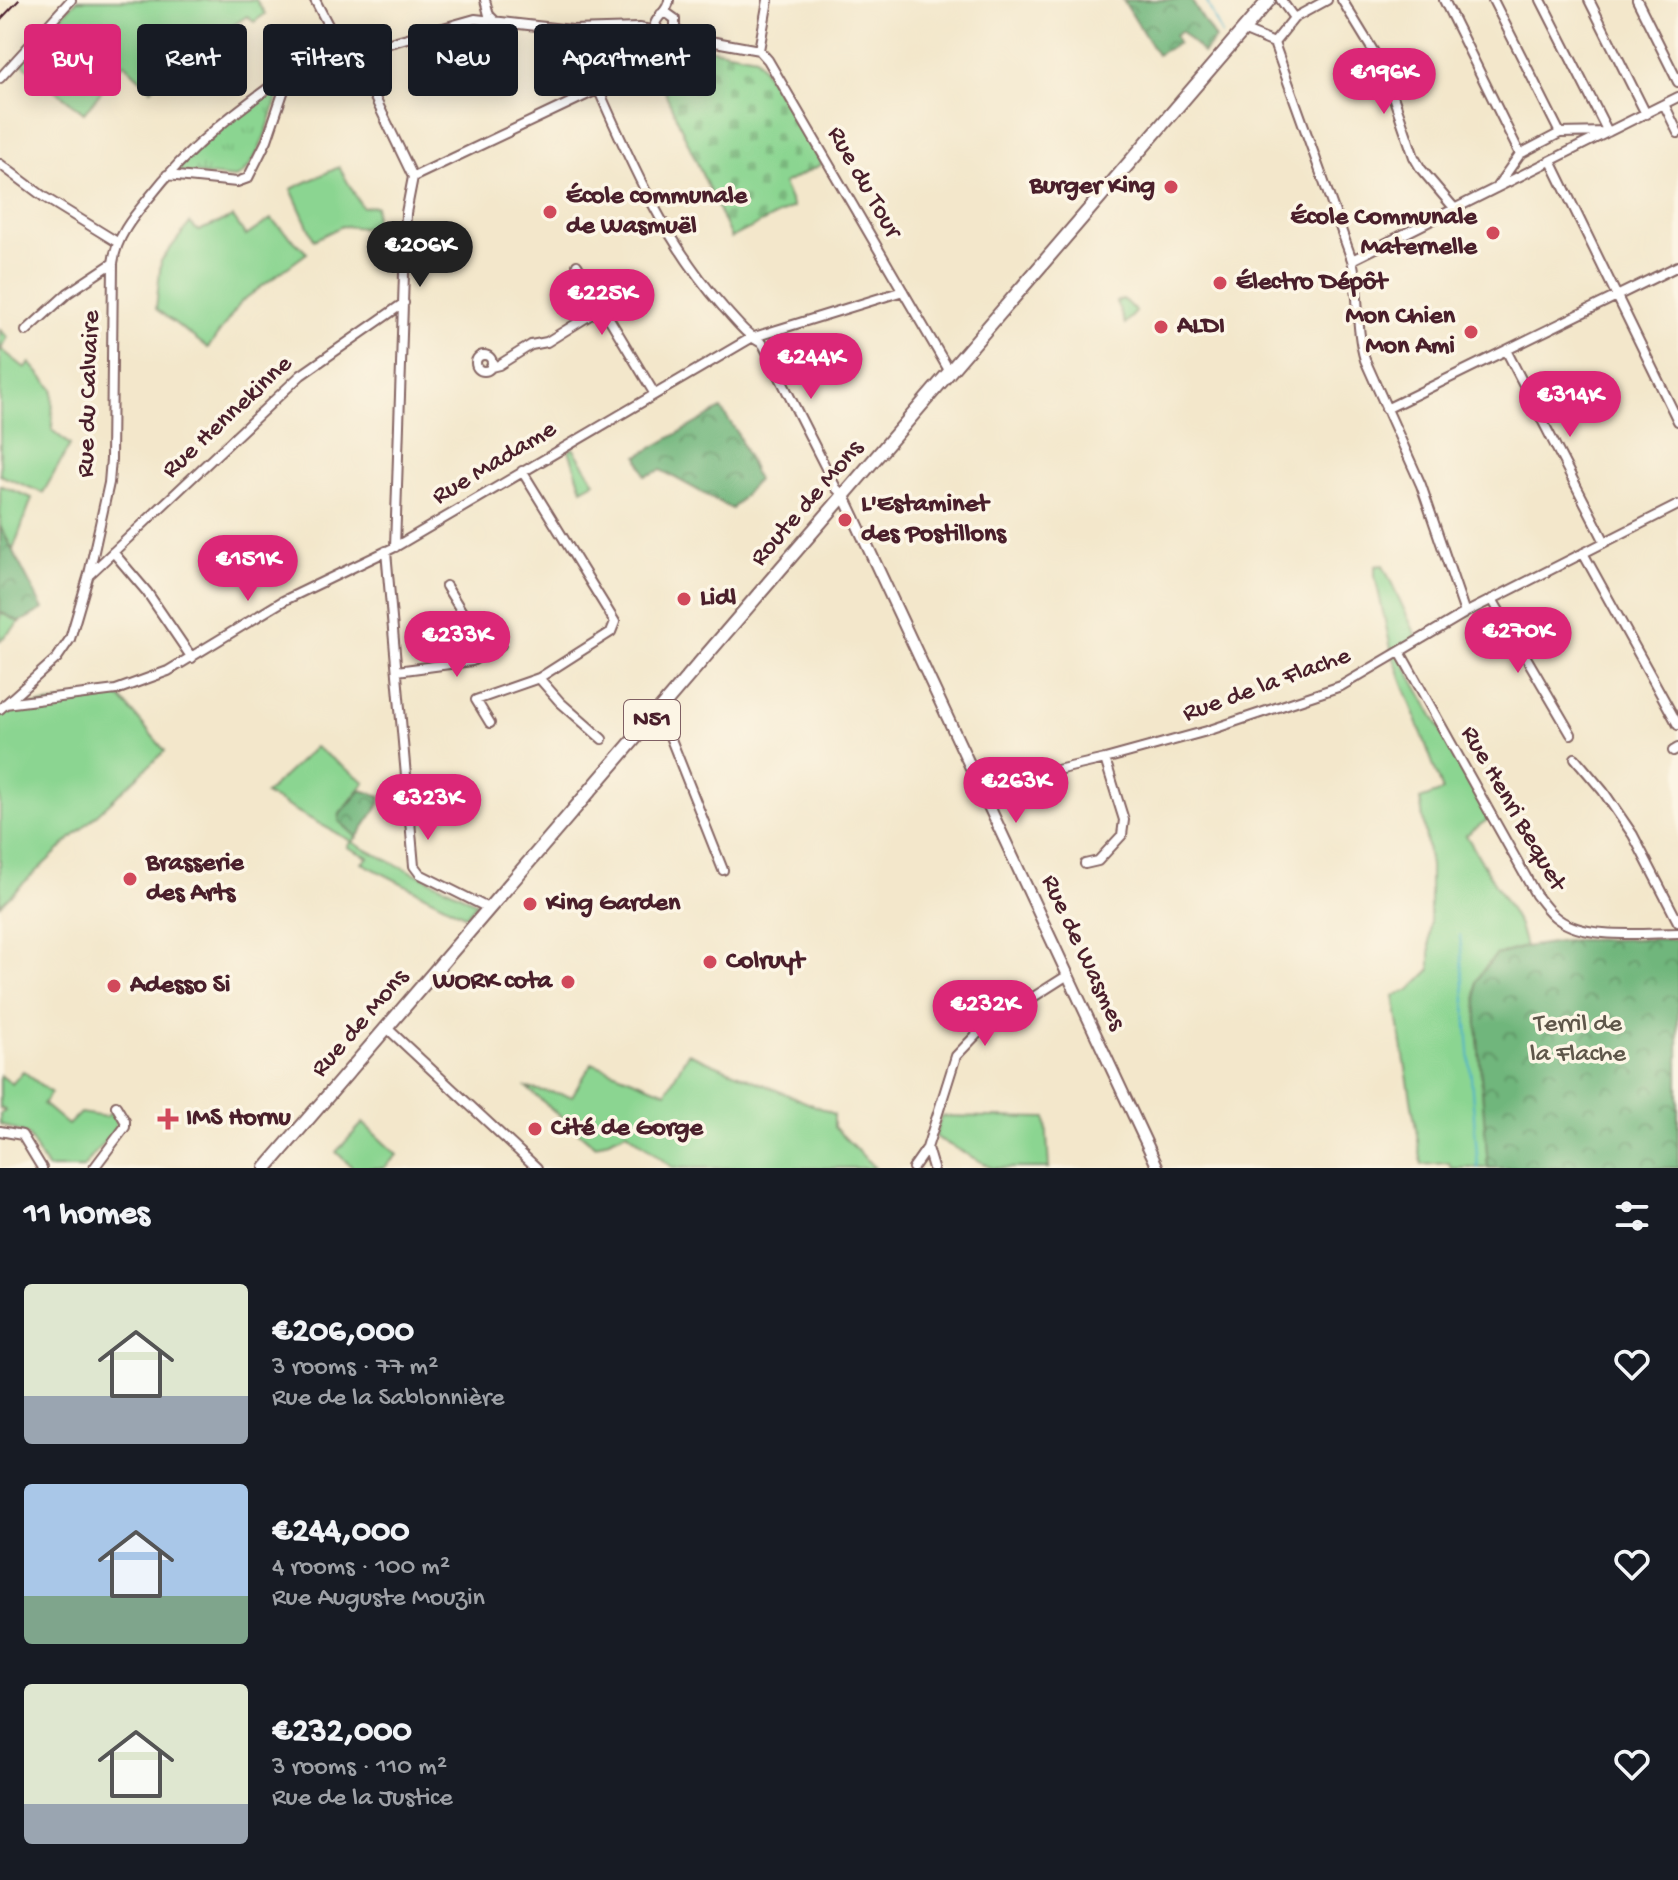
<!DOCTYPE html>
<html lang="en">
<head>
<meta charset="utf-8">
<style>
	body { margin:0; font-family:"Gochi Hand",sans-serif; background:#242831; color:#f1f3f6; height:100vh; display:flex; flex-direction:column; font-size:30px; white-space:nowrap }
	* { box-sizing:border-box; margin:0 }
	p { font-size:26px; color:#9ea1a6 }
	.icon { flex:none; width:44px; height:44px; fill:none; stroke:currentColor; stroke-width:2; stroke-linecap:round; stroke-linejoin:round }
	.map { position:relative; height:1168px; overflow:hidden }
	.panel { display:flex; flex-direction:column; background:#171b24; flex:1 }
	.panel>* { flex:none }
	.banner { position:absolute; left:24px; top:24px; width:800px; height:72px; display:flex; gap:16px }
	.price { position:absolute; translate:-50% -68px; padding:0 18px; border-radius:28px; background:#db2777; color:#fff; font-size:26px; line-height:52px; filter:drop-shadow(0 2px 4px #0008) }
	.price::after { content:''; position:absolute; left:50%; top:48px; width:24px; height:18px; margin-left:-12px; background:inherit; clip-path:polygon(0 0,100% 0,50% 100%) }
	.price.selected { background:#222; color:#fff }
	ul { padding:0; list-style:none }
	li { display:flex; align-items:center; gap:24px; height:200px; padding:0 24px }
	li span { display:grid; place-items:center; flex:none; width:224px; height:160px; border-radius:8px; color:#555 }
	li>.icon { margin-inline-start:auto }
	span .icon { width:96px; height:96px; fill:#fffc; stroke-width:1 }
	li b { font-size:34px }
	h2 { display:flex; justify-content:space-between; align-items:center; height:96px; padding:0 24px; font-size:34px }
	.chip { padding:0 28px; border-radius:8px; background:#171b24; box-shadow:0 4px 20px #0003; font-size:28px; line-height:72px }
	.chip.selected { background:#db2777; color:#fff }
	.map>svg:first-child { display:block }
	.green { fill:#8bd591; stroke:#6a7a5e; stroke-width:2 }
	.forest { fill:url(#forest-crowns); stroke:#5d6a53; stroke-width:2 }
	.cemetery { fill:url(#cemetery-stones); stroke:#6a7a5e; stroke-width:2 }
	.park { fill:url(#park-tufts); stroke:#6a7a5e; stroke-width:2 }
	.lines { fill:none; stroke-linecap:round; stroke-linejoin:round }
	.stream { stroke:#4ab0c9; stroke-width:2 }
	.minor-casing { stroke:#856563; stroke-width:12 }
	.tertiary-casing { stroke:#856563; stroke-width:14 }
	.primary-casing { stroke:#856563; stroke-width:16 }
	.minor { stroke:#fff; stroke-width:8 }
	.tertiary { stroke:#fff; stroke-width:10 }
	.primary { stroke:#fff; stroke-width:12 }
	.rail { stroke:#4a1f2b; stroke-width:2 }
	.poi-dot { fill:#d1495b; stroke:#fcf5e5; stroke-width:3 }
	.labels { text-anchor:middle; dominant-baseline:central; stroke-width:7; stroke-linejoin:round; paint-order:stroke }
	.shield { fill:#fcf5e5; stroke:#7f5f63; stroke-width:2 }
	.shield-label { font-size:24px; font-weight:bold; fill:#4a1f2b }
	.street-label { font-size:26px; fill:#4a1f2b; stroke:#fcf5e5 }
	.poi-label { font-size:26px; font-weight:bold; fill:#4a1f2b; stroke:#fcf5e5; text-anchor:start }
	.park-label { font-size:26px; fill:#5e564a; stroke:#fcf5e5 }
</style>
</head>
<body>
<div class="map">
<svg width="1678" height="1168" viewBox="0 0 1678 1168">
	<defs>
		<pattern id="forest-crowns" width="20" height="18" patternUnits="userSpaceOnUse" patternTransform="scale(2)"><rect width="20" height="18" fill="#70b67b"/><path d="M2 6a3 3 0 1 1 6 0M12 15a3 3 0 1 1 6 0" fill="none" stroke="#5e9365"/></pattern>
		<pattern id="cemetery-stones" width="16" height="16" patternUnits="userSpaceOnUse" patternTransform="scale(2)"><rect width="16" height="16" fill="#8bd591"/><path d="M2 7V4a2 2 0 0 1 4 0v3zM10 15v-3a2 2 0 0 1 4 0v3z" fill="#79b67d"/></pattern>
		<pattern id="park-tufts" width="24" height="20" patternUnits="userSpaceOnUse" patternTransform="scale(2)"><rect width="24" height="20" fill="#8bd591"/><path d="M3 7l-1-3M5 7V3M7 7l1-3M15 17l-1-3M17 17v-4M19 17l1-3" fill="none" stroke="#79b67d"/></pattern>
	</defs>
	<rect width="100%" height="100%" fill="#fcf5e5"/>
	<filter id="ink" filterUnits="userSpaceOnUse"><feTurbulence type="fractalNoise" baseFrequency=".0125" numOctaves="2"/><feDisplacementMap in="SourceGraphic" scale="16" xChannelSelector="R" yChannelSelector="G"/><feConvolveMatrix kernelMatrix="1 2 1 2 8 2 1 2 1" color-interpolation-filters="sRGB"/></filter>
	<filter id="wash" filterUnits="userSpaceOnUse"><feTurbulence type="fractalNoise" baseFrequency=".006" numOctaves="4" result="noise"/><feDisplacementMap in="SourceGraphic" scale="32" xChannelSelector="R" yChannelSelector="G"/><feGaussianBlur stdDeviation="1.8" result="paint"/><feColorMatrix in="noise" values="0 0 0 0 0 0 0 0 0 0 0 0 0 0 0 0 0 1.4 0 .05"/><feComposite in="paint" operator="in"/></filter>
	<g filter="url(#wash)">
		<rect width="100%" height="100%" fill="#f3e7cb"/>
		<path class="green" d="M77 0H256L265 14 254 22 247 16 178 63 151 89 124 63 84 113 19 61Z
			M339 167 362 207 376 206 374 229 342 226 314 240 291 189Z
			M233 217 246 236 271 219 307 253 242 301 208 348 156 309 161 261 190 223 198 231Z
			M1123 299 1136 312 1125 324 1116 302Z
			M0 330 8 337 1 349 25 368 30 363 53 389 52 430 70 445 43 493 0 475Z
			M573 448 595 482 582 489 569 450Z
			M0 485 32 498 13 550 0 526Z
			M1383 565 1418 639 1397 651 1490 818 1466 835 1519 925 1525 947 1496 955 1476 982 1488 1168H1451L1449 1163 1422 1165 1394 996 1410 990 1430 970V866L1420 799 1443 791 1392 653 1375 576V566Z
			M0 612 20 622 0 641Z
			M118 695 165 751 0 905V715L20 707Z
			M315 747 365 782 340 814 339 821 357 837 352 842C393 865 435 881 477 903L466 916 362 863 368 857 347 847 351 841 265 794Z
			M688 1053 834 1114V1127L875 1168H673L627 1132 595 1146 527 1088 572 1096 592 1063 666 1092Z
			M23 1071 51 1093 43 1104 68 1125 80 1113 106 1117 110 1113 116 1119V1127L83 1168H47L28 1135 0 1124V1114L5 1111 2 1108 0 1109V1075L12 1084Z
			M941 1116 1046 1118 1049 1168H992L935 1137Z
			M363 1123 397 1155 384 1168H353L336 1152Z"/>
		<path class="forest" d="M1123 0H1191L1215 39 1203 53 1181 31 1175 35 1178 43 1157 55Z
			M721 409 737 432 757 480 732 509 661 470 645 476 638 456Z
			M0 526 43 609 20 622 0 612Z
			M361 790 381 796 380 804 357 837 339 821 340 814Z
			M1644 939H1678V1168H1488L1477 1025 1476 982 1480 974 1496 955 1525 947 1573 940Z"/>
		<path class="cemetery" d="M651 38 756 57 822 164 783 184 793 207 731 238 650 59 647 45Z"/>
		<path class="park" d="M646 33 651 38 647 45 650 59 608 78 594 47 599 42 597 36Z
			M276 86 280 89C272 113 259 169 235 178L178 172 176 170 214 131Z"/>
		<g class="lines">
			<path class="stream" d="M1206 0 1222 35
				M1460 935 1478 1168"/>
		</g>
	</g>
	<g filter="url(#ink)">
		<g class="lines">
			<g class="minor-casing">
				<path id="minor" d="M315 0 338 44 352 52
					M485 0 489 15 495 21
					M1281 0 1294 18
					M1342 0 1383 67 1414 157 1421 169 1455 209
					M1444 0 1520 154
					M1493 0 1560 133
					M1589 0 1646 114
					M1637 0 1678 82
					M661 14H668L675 19V29L670 34 660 33 655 24C658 14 668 12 669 0
					M675 29 688 37 759 50 768 60 950 372
					M572 30C616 126 652 227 723 307 736 321 746 335 763 344L836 488 844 496
					M1243 30 1274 43
					M1274 43 1352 260C1360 293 1355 327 1365 360L1421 485 1465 613
					M1274 43 1294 18 1327 0
					M759 50 768 0
					M353 52 413 177 406 213 395 547
					M304 67 475 19 572 30 639 28 657 31
					M0 78 71 0
					M598 86 649 64
					M1664 104 1678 133
					M1551 161 1678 421
					M0 164 44 197 117 242
					M167 175 237 182 248 178 267 140 289 75
					M413 177 599 89
					M1496 188 1520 154 1560 133 1608 132 1541 0
					M1352 260 1678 97
					M577 265 654 393
					M26 331 68 293 113 263
					M1506 350 1605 542
					M476 363a8 8 0 1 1 16 0a8 8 0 1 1-16 0Z
					M491 367 499 365 531 345 547 342 603 307
					M1386 409 1678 266
					M386 551 414 866 420 874 490 909
					M113 552 147 592 192 658
					M1583 553 1678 725
					M90 574 301 375 404 303
					M446 586 488 654
					M1492 599 1571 734
					M1400 652 1536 895C1543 903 1549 913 1558 919 1586 940 1644 933 1678 933
					M397 671 472 661 501 645
					M539 678 560 702 602 739
					M5 704 116 690 168 671 283 601 395 547 751 338 903 291
					M0 709 57 658 70 639 89 574 109 483 111 459 113 263C116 238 132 218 148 199 202 129 266 91 336 39
					M656 715 665 724 723 870
					M490 723 476 700 539 678 611 632 615 622 522 471
					M1673 751 1678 748
					M1575 758 1603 791 1633 835 1678 922
					M976 779 1031 776 1105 759 1207 731 1341 686 1465 613 1678 505
					M1085 864 1098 861 1122 835 1124 820 1105 759
					M387 1028 537 1168
					M0 1131 22 1135 42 1168
					M94 1168 125 1127V1121L116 1106
					M913 1168 927 1148
					M933 1168 927 1148 956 1056 980 1031 1068 975"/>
			</g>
			<g class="tertiary-casing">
				<path id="tertiary" d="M844 496 1158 1168"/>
			</g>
			<g class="primary-casing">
				<path id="primary" d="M266 1168 1269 0"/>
			</g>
			<use href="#minor" class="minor"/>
			<use href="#tertiary" class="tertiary"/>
			<use href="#primary" class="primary"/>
			<path class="rail" d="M0 20 19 0"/>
		</g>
	</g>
	<g class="poi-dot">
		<circle cx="1171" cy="187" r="8"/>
		<circle cx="550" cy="212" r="8"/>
		<circle cx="1493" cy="233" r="8"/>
		<circle cx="1220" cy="283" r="8"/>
		<circle cx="1161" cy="327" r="8"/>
		<circle cx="1471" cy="332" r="8"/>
		<circle cx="845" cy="520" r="8"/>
		<circle cx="684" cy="599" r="8"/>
		<circle cx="130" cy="879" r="8"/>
		<circle cx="530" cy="904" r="8"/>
		<circle cx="710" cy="962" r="8"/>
		<circle cx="568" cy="982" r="8"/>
		<circle cx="114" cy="986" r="8"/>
		<path d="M164 1107h8v8h8v8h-8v8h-8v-8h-8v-8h8z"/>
		<circle cx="535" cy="1129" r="8"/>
	</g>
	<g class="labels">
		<rect class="shield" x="624" y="700" width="56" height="40" rx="6"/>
		<g class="shield-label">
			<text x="652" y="720">N51</text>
		</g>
		<g class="street-label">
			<text transform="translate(863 183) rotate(60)">Rue du Tour</text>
			<text transform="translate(90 394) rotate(-88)">Rue du Calvaire</text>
			<text transform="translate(228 418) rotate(-43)">Rue Hennekinne</text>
			<text transform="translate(495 464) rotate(-31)">Rue Madame</text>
			<text transform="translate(808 504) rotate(-49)">Route de Mons</text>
			<text transform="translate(1267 686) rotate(-20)">Rue de la Flache</text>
			<text transform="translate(1512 809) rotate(60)">Rue Henri Bequet</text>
			<text transform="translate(1082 953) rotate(65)">Rue de Wasmes</text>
			<text transform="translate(361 1024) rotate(-49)">Rue de Mons</text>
		</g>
		<g class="poi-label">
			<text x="1155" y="187" text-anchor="end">Burger King</text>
			<text x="566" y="197">École communale<tspan x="566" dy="30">de Wasmuël</tspan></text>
			<text x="1477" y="218" text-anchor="end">École Communale<tspan x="1477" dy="30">Maternelle</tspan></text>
			<text x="1236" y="283">Électro Dépôt</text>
			<text x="1455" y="317" text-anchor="end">Mon Chien<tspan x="1455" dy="30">Mon Ami</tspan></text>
			<text x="1177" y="327">ALDI</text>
			<text x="861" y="505">L'Estaminet<tspan x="861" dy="30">des Postillons</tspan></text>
			<text x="700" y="599">Lidl</text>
			<text x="146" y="864">Brasserie<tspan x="146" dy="30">des Arts</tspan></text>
			<text x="546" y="904">King Garden</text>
			<text x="726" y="962">Colruyt</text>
			<text x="552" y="982" text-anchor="end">WORK cota</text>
			<text x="130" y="986">Adesso Si</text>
			<text x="186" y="1119">IMS Hornu</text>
			<text x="551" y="1129">Cité de Gorge</text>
		</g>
		<g class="park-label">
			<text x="1578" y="1025">Terril de<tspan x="1578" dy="30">la Flache</tspan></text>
		</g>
	</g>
</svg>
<b class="price" style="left:1384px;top:116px">€196K</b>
<b class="price selected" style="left:420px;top:289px">€206K</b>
<b class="price" style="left:602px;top:337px">€225K</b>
<b class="price" style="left:811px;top:401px">€244K</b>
<b class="price" style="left:1570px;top:439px">€314K</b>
<b class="price" style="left:248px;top:603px">€151K</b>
<b class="price" style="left:1518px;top:675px">€270K</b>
<b class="price" style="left:457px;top:679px">€233K</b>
<b class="price" style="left:1016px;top:825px">€263K</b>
<b class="price" style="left:428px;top:842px">€323K</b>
<b class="price" style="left:985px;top:1048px">€232K</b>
<div class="banner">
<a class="chip selected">Buy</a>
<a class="chip">Rent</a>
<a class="chip">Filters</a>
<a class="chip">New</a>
<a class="chip">Apartment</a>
</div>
</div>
<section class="panel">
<h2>11 homes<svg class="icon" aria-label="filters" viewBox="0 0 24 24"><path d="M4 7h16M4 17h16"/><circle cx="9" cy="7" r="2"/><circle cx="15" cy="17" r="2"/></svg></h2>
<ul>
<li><span style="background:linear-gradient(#dfe7d0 70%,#9aa5b1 0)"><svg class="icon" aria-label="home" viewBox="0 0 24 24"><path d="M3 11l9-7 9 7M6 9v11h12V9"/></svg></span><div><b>€206,000</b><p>3 rooms · 77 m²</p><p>Rue de la Sablonnière</p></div><svg class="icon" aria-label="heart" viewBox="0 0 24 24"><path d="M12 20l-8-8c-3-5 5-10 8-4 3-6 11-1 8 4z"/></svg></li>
<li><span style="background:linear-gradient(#a9c7e8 70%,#7fa58c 0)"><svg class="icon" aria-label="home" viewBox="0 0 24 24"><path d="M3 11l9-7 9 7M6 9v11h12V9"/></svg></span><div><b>€244,000</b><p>4 rooms · 100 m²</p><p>Rue Auguste Mouzin</p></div><svg class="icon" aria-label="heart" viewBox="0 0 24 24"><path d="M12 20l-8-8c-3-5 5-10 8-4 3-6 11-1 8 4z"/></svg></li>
<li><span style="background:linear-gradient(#dfe7d0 75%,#9aa5b1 0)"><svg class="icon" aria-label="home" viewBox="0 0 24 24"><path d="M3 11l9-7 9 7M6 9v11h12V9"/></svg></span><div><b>€232,000</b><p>3 rooms · 110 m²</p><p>Rue de la Justice</p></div><svg class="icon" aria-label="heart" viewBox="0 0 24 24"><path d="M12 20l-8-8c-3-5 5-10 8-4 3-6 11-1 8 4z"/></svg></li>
</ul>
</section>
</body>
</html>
